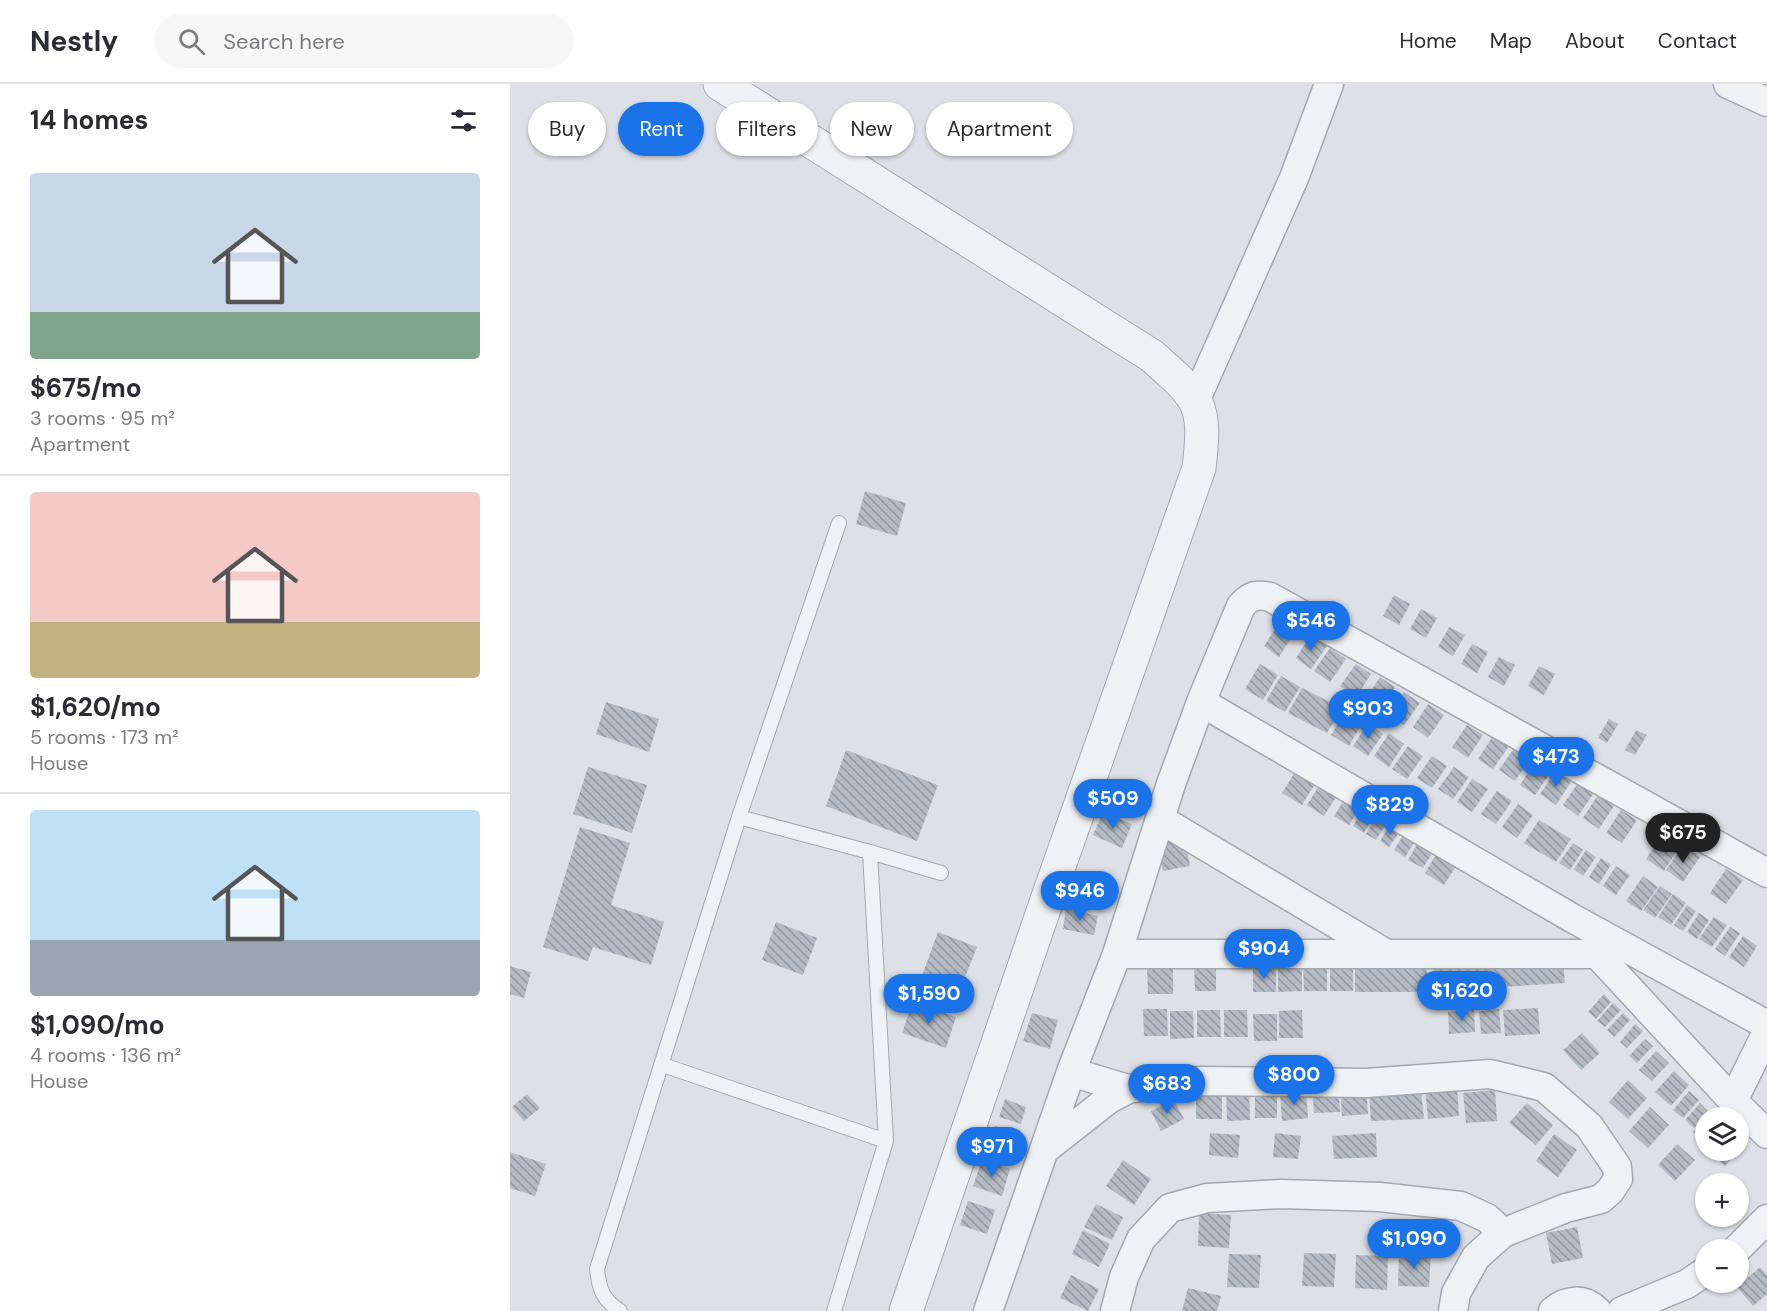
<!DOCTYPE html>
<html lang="en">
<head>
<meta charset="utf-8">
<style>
	body { margin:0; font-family:"DM Sans",sans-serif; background:#f7f7f7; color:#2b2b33; height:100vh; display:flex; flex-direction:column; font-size:22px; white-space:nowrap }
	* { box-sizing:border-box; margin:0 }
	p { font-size:20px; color:#7c7c81 }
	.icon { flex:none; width:33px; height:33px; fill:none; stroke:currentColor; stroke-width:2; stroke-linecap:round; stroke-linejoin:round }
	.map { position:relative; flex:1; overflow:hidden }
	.sheet { display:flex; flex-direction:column; background:#fff; width:510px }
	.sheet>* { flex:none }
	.guide { position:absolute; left:18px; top:18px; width:570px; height:54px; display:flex; gap:12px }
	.buttons { position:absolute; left:1185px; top:1023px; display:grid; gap:12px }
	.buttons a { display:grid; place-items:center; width:54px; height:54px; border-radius:50%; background:#fff; box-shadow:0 2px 4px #0004; font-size:30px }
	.price { position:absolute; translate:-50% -51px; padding:0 14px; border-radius:21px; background:#1a73e8; color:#fff; font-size:20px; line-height:39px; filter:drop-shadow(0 2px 3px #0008) }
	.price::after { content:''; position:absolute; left:50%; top:36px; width:18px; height:14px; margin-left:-9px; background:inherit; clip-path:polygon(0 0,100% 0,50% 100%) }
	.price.current { background:#222; color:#fff }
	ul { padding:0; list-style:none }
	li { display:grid; align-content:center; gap:12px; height:318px; padding:0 30px }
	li+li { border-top:2px solid #e1e1e2 }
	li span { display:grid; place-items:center; height:186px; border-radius:6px; color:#555 }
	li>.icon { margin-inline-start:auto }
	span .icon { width:108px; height:108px; fill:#fffc; stroke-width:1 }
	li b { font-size:26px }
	h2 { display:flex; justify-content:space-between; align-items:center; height:72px; padding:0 30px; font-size:26px }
	.tag { padding:0 21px; border-radius:27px; background:#fff; box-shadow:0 2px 4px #0004; font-size:21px; line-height:54px }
	.tag.current { background:#1a73e8; color:#fff }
	header { display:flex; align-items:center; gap:36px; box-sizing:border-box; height:84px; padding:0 30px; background:#fff; border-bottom:2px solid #e1e1e2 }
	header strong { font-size:28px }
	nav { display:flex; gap:33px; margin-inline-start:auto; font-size:21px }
	.search { width:420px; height:54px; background:#f7f7f7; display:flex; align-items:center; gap:15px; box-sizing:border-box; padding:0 21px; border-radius:33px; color:#7c7c81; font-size:22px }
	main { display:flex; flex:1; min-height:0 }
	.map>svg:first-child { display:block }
	.building { fill:url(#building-back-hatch) }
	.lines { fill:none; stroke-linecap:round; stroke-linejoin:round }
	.service-casing { stroke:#a2a8b1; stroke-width:16 }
	.minor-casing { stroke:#a2a8b1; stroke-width:31 }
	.tertiary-casing { stroke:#a2a8b1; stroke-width:35 }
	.service { stroke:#eff2f5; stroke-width:14 }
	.minor { stroke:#eff2f5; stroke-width:28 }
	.tertiary { stroke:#eff2f5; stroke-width:33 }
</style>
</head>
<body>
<header>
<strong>Nestly</strong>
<div class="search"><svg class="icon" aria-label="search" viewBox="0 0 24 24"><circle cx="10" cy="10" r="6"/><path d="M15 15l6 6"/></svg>Search here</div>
<nav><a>Home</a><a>Map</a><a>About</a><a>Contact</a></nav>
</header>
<main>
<section class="sheet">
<h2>14 homes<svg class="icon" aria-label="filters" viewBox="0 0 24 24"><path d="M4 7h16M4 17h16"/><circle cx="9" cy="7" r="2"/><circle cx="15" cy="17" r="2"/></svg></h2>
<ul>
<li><span style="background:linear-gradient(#c9d6e8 75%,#7fa58c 0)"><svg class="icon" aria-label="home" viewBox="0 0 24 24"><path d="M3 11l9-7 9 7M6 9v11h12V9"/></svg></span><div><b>$675/mo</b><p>3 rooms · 95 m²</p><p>Apartment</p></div></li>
<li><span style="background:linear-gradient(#f6c9c9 70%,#c2b280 0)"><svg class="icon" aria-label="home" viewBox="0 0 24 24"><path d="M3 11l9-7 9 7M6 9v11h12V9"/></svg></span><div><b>$1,620/mo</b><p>5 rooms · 173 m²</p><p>House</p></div></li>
<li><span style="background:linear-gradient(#bfe0f5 70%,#9aa5b1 0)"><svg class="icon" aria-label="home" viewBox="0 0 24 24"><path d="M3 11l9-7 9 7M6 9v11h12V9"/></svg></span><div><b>$1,090/mo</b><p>4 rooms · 136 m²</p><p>House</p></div></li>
</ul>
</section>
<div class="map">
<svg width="1257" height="1227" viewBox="0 0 1257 1227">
	<defs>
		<pattern id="building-back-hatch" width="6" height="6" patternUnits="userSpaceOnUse" patternTransform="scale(1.5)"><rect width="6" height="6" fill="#b4bbc4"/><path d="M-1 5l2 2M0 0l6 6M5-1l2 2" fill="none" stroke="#9298a1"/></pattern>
	</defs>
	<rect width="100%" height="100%" fill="#dde1e7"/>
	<path class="building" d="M355 407 396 419 387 452 346 440Z
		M884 511 900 520 889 541 873 532Z
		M911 525 927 534 916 554 900 545Z
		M769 539 784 550 769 573 754 562Z
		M939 543 955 551 943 572 928 563Z
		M801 551 817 562 801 585 786 574Z
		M962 560 978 568 967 589 951 580Z
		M820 564 836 575 820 598 804 587Z
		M989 573 1005 581 994 602 978 593Z
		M750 580 768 591 753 616 735 605Z
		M846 580 861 590 846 613 830 602Z
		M1029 582 1045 590 1034 611 1018 602Z
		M771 592 790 603 775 628 756 617Z
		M870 593 885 603 870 626 855 616Z
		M792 604 832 624 817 649 778 629Z
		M894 608 910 619 894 641 879 631Z
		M96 618 149 635 139 668 86 650Z
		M918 620 934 631 918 654 903 643Z
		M836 626 854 636 839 662 821 651Z
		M1099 635 1108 640 1097 659 1088 654Z
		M858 639 873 650 858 672 843 662Z
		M957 641 973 651 958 674 942 663Z
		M1126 646 1137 651 1125 671 1115 666Z
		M879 649 894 660 879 683 864 672Z
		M983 652 999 662 983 685 968 675Z
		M898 662 913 672 897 695 882 685Z
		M1005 663 1021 674 1005 697 989 686Z
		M336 666 428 701 407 757 316 722Z
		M922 672 937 682 922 704 907 694Z
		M1025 678 1041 688 1025 711 1010 701Z
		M78 683 137 701 122 749 63 730Z
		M944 683 959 693 943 715 928 705Z
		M785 688 805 700 792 721 772 709Z
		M1045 688 1061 698 1046 721 1030 710Z
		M962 695 978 705 962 728 947 718Z
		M1068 699 1084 709 1068 732 1053 721Z
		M810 700 828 710 814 732 797 721Z
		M987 707 1002 717 986 740 971 730Z
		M1088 711 1104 722 1089 745 1073 734Z
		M836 713 851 722 839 741 824 732Z
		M1008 720 1023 731 1007 754 992 743Z
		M854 725 865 731 854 749 843 742Z
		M1111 726 1127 736 1112 759 1096 749Z
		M593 728 622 740 612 764 583 751Z
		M866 733 876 740 866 756 856 750Z
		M1029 736 1061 755 1046 778 1014 759Z
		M880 741 890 747 879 763 870 757Z
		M70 743 120 759 101 821 154 838 141 881 83 863 78 877 33 863Z
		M1155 746 1173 758 1154 787 1136 775Z
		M894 750 905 757 895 773 884 766Z
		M675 755 680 782 653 787 648 760Z
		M909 757 924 766 913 784 898 776Z
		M1063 759 1073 766 1060 786 1049 779Z
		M1173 761 1190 773 1173 798 1156 786Z
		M930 764 950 776 934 801 915 789Z
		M1076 766 1086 773 1073 792 1064 785Z
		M1091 774 1101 781 1089 800 1079 793Z
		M1106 782 1120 791 1106 811 1093 802Z
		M1216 785 1233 796 1216 820 1200 809Z
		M1133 792 1148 803 1131 827 1116 817Z
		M1150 802 1162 810 1145 834 1133 826Z
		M1163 810 1176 819 1161 841 1148 833Z
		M1177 821 1186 827 1173 847 1164 841Z
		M556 825 588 832 584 851 553 845Z
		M1189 829 1199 836 1187 855 1177 848Z
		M1204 833 1217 841 1202 863 1189 855Z
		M266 838 307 854 293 891 252 876Z
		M1220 843 1230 849 1215 872 1205 865Z
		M428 848 467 863 448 911 410 897Z
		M1233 852 1247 862 1234 883 1219 873Z
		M1053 877 1055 899 926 907 924 884Z
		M0 882 21 888 14 914 0 910Z
		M684 883 706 884V907H685Z
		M793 883 817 884V907H794Z
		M820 883H843V907H820Z
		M637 884H663V910H638Z
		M768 884H792V907L768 908Z
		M845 884H917V908H845Z
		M743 885H766V908H743Z
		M1094 910 1101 918 1086 935 1078 928Z
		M402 919 446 933 436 964 392 949Z
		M1103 919 1111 926 1095 943 1087 937Z
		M1028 924 1030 950 995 952 993 926Z
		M633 925H657L658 952H634Z
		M989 925 991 949 971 950 969 927Z
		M687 926H710L711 953H687Z
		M714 926H737L738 953H714Z
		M792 926 793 954H769V927Z
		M964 926 965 948 939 950 938 928Z
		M660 927H683L684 954 660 955Z
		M522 929 548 936 540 965 513 957Z
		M1113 929 1120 936 1104 953 1097 946Z
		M743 930H767V957H744Z
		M1125 940 1133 947 1117 964 1110 958Z
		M1072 949 1090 969 1071 986 1053 966Z
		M1135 955 1143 962 1127 979 1119 972Z
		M1146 967 1159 979 1142 997 1129 986Z
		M1164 987 1179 1001 1161 1022 1145 1008Z
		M1118 996 1137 1014 1118 1035 1099 1018Z
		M828 1000 830 1028 804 1029 802 1001Z
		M716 1002H739L740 1036 717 1037Z
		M856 1002 858 1030 832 1032 830 1004Z
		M947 1002 949 1032 918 1035 915 1004Z
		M796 1006 798 1034 772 1037 770 1009Z
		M985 1006 987 1037 956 1039 953 1009Z
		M911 1007 914 1035 861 1037 859 1009Z
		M1179 1007 1189 1016 1173 1034 1163 1026Z
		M17 1010 30 1024 14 1037 2 1023Z
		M686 1011 712 1012V1035H686Z
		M745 1011H767V1034H745Z
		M495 1015 516 1023 511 1040 489 1033Z
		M664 1016 674 1035 651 1047 641 1027Z
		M1017 1019 1043 1041 1026 1061 999 1039Z
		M1190 1019 1199 1028 1184 1044 1175 1036Z
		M1140 1023 1159 1041 1138 1064 1119 1047Z
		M1196 1034V1054L1193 1056 1183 1048Z
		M485 1042 508 1049 501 1068 480 1060Z
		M700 1049 730 1051 728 1074 699 1071Z
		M765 1049 791 1052 788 1075 763 1073Z
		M866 1049 867 1073 824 1075 822 1052Z
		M1044 1050 1067 1066 1048 1093 1026 1077Z
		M1228 1059 1232 1062 1215 1082 1205 1073 1211 1066H1228Z
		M1167 1060 1185 1076 1165 1097 1148 1081Z
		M0 1068 36 1080 25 1112 0 1104Z
		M472 1076 500 1085 492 1112 463 1102Z
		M613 1076 641 1095 624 1121 596 1102Z
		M458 1117 485 1126 477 1150 450 1141Z
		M586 1120 613 1133 602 1156 574 1143Z
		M689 1129 721 1131 719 1164 688 1162Z
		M1067 1143 1073 1174 1042 1180 1036 1149Z
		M573 1146 600 1160 589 1183 562 1170Z
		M794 1169 826 1170 824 1203 792 1202Z
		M889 1169 921 1170 919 1203 888 1202Z
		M719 1170 751 1171 749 1204 717 1203Z
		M846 1171 878 1172 877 1206 845 1204Z
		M1250 1183 1257 1191V1210L1243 1222 1227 1203Z
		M561 1191 589 1205 578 1227 550 1214Z
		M678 1204 711 1212 707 1227H672Z"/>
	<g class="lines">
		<g class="service-casing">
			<path id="service" d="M229 733 329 439
				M360 768 431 789
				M153 981 376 1057
				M110 1227C93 1216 89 1205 87 1185L229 733 360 768 376 1057 324 1227"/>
		</g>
		<g class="minor-casing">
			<path id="minor" d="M1218 0 1257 18
				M686 315 784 94 819 0
				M691 618 1062 834 1257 941
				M650 735 875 869
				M607 870H1087L1223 1017
				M1257 948 1223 1017 1257 1050
				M561 988 618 1005
				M534 1066 599 1015 618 1005 647 1001 690 997 856 999 980 990 1034 1003 1079 1042 1107 1083 1108 1095 1100 1107 1091 1115 1056 1124 993 1149 966 1173 946 1209 943 1227
				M1226 1166 1257 1135
				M478 1227 561 988 607 870 661 700 691 618 731 522C741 511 747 510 760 513L1257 789
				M605 1227 614 1193 631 1155 660 1124 697 1114 771 1110 870 1113 951 1122 977 1134 993 1149
				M1043 1227C1057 1215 1074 1214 1087 1227
				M1112 1227 1177 1200 1196 1187"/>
		</g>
		<g class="tertiary-casing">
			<path id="tertiary" d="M210 0 642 272C689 314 697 318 689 384L537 816 396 1227"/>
		</g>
		<use href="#service" class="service"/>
		<use href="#minor" class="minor"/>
		<use href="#tertiary" class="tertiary"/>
	</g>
</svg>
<div class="buttons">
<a><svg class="icon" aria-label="layers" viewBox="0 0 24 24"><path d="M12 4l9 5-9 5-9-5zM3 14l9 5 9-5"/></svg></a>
<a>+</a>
<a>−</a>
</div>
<b class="price" style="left:801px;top:568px">$546</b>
<b class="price" style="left:858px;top:656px">$903</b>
<b class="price" style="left:1046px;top:704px">$473</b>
<b class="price" style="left:603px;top:746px">$509</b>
<b class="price" style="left:880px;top:752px">$829</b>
<b class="price current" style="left:1173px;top:780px">$675</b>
<b class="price" style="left:570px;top:838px">$946</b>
<b class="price" style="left:754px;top:896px">$904</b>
<b class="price" style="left:952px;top:938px">$1,620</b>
<b class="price" style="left:419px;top:941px">$1,590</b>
<b class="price" style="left:784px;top:1022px">$800</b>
<b class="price" style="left:657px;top:1031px">$683</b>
<b class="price" style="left:482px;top:1094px">$971</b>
<b class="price" style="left:904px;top:1186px">$1,090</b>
<div class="guide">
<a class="tag">Buy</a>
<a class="tag current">Rent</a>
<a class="tag">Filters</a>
<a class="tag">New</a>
<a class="tag">Apartment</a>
</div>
</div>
</main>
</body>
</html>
